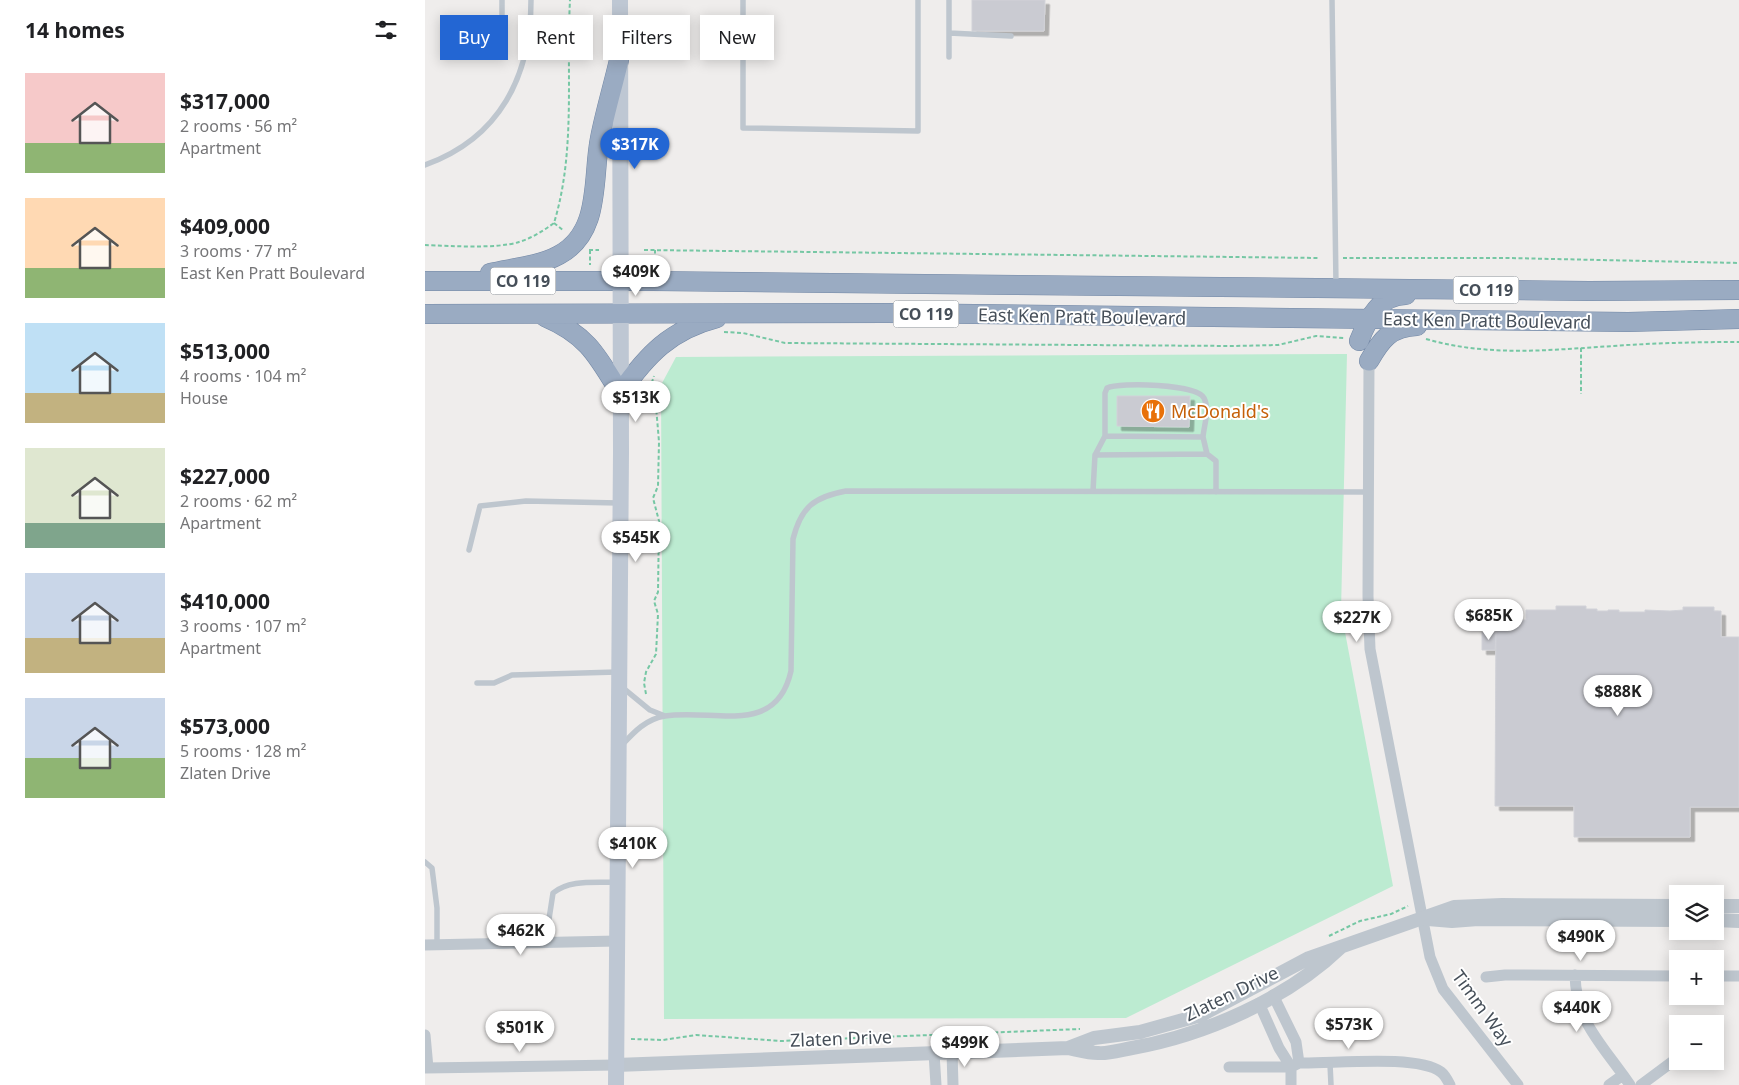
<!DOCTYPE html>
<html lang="en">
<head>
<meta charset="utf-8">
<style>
	body { margin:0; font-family:"Noto Sans",sans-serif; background:#f2f2f2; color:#202124; height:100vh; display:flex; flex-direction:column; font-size:19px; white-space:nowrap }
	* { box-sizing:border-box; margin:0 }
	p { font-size:16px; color:#757577 }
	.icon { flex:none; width:28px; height:28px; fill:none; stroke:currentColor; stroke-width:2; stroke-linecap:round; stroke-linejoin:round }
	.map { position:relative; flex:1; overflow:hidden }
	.side { display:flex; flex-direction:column; background:#fff; width:425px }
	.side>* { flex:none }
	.hud { position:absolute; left:15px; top:15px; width:475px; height:45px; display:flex; gap:10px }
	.controls { position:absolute; left:1244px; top:885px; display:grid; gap:10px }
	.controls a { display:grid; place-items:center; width:55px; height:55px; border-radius:0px; background:#fff; box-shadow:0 2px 12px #0003; font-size:25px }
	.price { position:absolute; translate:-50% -42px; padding:0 11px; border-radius:18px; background:#fff; color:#222; font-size:16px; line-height:32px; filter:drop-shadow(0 1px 2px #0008) }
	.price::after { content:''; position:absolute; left:50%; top:30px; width:15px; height:11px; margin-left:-8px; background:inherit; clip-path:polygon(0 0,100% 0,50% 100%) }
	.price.current { background:#2366d3; color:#fff }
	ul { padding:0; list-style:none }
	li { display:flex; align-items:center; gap:15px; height:125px; padding:0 25px }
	li span { display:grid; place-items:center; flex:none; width:140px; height:100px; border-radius:0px; color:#555 }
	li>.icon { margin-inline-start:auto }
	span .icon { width:60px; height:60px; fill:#fffc; stroke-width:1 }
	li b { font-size:21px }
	h2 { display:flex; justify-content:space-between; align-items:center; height:60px; padding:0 25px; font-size:21px }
	.chip { padding:0 18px; border-radius:0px; background:#fff; box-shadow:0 2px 12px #0003; font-size:18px; line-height:45px }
	.chip.current { background:#2366d3; color:#fff }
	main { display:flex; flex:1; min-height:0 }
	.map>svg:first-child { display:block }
	.green { fill:#bcebd1 }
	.building { fill:#cacbd2; stroke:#d1d2d8; filter:url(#shadow) }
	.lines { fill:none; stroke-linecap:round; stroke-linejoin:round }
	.trunk-casing { stroke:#7287a5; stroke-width:20 }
	.path { stroke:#76c7a4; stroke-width:2; stroke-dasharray:4 2.5; stroke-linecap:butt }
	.service { stroke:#bec6ce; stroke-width:5.5 }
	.minor { stroke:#bec6ce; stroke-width:11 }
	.tertiary { stroke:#bec6ce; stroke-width:14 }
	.secondary { stroke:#bec7d3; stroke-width:16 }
	.trunk { stroke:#9aabc2; stroke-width:19 }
	.labels { text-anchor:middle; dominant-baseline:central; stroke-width:4; stroke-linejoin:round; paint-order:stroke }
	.shield { fill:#fff; stroke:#7e848b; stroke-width:1 }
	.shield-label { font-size:16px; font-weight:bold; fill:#464f59 }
	.street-label { font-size:18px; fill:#464f59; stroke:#fff }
	.food-label { font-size:18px; fill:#c56008; stroke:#fff; text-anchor:start }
</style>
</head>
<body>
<main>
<section class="side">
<h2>14 homes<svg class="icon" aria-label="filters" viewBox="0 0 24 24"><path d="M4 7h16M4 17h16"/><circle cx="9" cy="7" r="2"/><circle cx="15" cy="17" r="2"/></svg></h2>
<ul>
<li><span style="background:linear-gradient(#f6c9c9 70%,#8fb573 0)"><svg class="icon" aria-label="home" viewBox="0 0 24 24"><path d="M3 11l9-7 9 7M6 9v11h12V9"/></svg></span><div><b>$317,000</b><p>2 rooms · 56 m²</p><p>Apartment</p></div></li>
<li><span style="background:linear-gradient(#ffd9b3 70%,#8fb573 0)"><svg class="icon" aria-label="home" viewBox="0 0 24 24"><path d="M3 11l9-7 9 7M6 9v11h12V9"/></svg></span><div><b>$409,000</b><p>3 rooms · 77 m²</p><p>East Ken Pratt Boulevard</p></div></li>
<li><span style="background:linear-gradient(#bfe0f5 70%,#c2b280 0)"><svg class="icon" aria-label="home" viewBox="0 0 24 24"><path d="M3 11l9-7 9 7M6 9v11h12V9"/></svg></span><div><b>$513,000</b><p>4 rooms · 104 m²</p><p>House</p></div></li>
<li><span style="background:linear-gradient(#dfe7d0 75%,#7fa58c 0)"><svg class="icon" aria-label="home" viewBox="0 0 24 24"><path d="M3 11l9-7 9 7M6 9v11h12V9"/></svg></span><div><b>$227,000</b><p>2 rooms · 62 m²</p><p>Apartment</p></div></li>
<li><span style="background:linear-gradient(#c9d6e8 65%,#c2b280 0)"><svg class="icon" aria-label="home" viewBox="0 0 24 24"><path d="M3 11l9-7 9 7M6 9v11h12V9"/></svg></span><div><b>$410,000</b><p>3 rooms · 107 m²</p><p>Apartment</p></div></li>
<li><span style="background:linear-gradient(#c9d6e8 60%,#8fb573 0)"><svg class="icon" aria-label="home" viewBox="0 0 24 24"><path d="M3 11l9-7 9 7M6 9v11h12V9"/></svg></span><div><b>$573,000</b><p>5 rooms · 128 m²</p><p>Zlaten Drive</p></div></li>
</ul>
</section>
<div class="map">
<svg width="1314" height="1085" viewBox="0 0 1314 1085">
	<defs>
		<filter id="shadow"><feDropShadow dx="4.5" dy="4.5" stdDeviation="0" flood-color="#0004"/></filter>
	</defs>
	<rect width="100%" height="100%" fill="#efedec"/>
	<path class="green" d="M922 354 916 611 968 886 701 1018 239 1019 236 385 251 357Z"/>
	<path class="building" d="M547 0H620L619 31H547Z
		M692 396H765L764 427 692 426Z
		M1131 606H1161V609H1172V611H1183V610H1194V612H1220V610L1245 611 1258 610V607H1289V611H1296V637H1314V807H1265V837H1149V806H1070L1071 619H1078V609H1089V620H1101V610H1131Z
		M1057 632H1071L1070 650H1057Z"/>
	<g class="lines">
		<g class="trunk-casing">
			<path id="trunk" d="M65 273C87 268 114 266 134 255 177 232 167 177 175 138 180 112 188 86 194 60
				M0 281H228L1164 291 1314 290
				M0 314 463 313 1203 322 1314 319
				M120 317C162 335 172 355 195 393 222 355 245 330 292 318
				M934 341C943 318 955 295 981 295
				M944 361C956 340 965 327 992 326"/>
		</g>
		<path class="path" d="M129 223 139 231
			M0 245C25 246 72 249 94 242 107 238 118 231 129 223 151 151 141 74 145 0
			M164 250H174
			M165 250V265
			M219 250 894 258
			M918 258H1083L1314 263
			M230 260V250
			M299 332 318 333 360 343 808 346 853 345 891 336 919 338
			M1001 339C1064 357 1124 350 1188 346 1230 343 1272 342 1314 342
			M1156 348V394
			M221 694 219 683 221 672 231 654 233 614 229 601 233 592 234 521 228 498 233 486 234 442 231 406 227 398 226 385 229 376
			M904 936 935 921 966 914 983 906
			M206 1039 238 1040 271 1035 356 1041 655 1029"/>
		<path class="service" d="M318 0V128L493 131V0
			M524 0V57
			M907 0 911 285
			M77 33V0
			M524 33 586 36
			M0 165C75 138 106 76 106 0
			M680 436V393L682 388C695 382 772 384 779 398 785 410 779 425 778 437
			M670 455 782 454
			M668 491 670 455 680 436 778 437 782 454 791 461V492
			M44 550 55 506 101 501 193 503
			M52 683H69L87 675 192 672
			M197 687 225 710 240 716
			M197 745C209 732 221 719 240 716 288 708 351 738 366 671L368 539C376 507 389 497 421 491L943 492
			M0 862 7 868 12 908V945
			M127 942 124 919 128 893C145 879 170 883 191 882
			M905 1064 906 1085"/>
		<path class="minor" d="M944 361 943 596 945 649 1005 957 1018 989 1093 1085
			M0 945 192 941
			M1150 975C1151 1019 1173 1040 1198 1075
			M1290 976H1314
			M1061 977 1080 975 1252 976
			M848 995 871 1042 874 1063
			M834 1003 854 1048 866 1067V1085
			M0 1035 3 1068
			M527 1052 528 1085
			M509 1053 511 1085
			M804 1067H866L874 1063C907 1064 992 1054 1016 1072 1020 1075 1023 1081 1025 1085
			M0 1068 191 1065
			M1184 1085 1198 1075 1205 1085
			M1216 1085 1251 1059"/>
		<path class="tertiary" d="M1290 906H1314
			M1003 919 1027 921 1053 919 1252 920
			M1290 920 1314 921
			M643 1048 669 1038 715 1032 776 1015 884 958 1029 907 1077 905 1252 906
			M191 1065 643 1048C653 1050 663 1053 673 1053 683 1054 696 1050 707 1048 780 1035 862 999 916 947"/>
		<path class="secondary" d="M191 1085 196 453 195 0"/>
		<use href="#trunk" class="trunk"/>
	</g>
	<defs>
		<g id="restaurant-disc" transform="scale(1.25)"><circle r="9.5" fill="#e8710a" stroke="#fff"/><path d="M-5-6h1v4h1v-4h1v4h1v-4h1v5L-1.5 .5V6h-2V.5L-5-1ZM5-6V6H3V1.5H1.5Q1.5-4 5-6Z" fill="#fff"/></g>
	</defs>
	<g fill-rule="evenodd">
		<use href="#restaurant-disc" x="728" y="411"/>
	</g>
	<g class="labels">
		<g class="shield">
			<rect x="65.5" y="267.5" width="65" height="27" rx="4"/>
			<rect x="1028.5" y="276.5" width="65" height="27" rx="4"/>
			<rect x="468.5" y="300.5" width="65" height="27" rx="4"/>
		</g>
		<g class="shield-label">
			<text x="98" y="281">CO 119</text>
			<text x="1061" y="290">CO 119</text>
			<text x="501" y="314">CO 119</text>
		</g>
		<g class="street-label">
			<text transform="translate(657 316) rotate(1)">East Ken Pratt Boulevard</text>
			<text transform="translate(1062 320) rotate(1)">East Ken Pratt Boulevard</text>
			<text transform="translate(806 993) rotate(-26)">Zlaten Drive</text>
			<text transform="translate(1058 1008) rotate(54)">Timm Way</text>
			<text transform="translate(416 1038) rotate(-2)">Zlaten Drive</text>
		</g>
		<g class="food-label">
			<text x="746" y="411">McDonald's</text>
		</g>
	</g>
</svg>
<div class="controls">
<a><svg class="icon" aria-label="layers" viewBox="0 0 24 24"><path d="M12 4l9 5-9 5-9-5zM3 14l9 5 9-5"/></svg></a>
<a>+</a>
<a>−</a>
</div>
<b class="price current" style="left:210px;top:170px">$317K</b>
<b class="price" style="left:211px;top:297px">$409K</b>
<b class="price" style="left:211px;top:423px">$513K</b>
<b class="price" style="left:211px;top:563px">$545K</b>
<b class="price" style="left:1064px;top:641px">$685K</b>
<b class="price" style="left:932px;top:643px">$227K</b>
<b class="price" style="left:1193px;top:717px">$888K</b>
<b class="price" style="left:208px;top:869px">$410K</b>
<b class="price" style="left:96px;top:956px">$462K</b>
<b class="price" style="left:1156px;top:962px">$490K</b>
<b class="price" style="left:1152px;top:1033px">$440K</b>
<b class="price" style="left:924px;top:1050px">$573K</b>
<b class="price" style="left:95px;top:1053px">$501K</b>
<b class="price" style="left:540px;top:1068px">$499K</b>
<div class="hud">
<a class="chip current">Buy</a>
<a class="chip">Rent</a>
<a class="chip">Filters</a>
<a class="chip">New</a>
</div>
</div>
</main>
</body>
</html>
